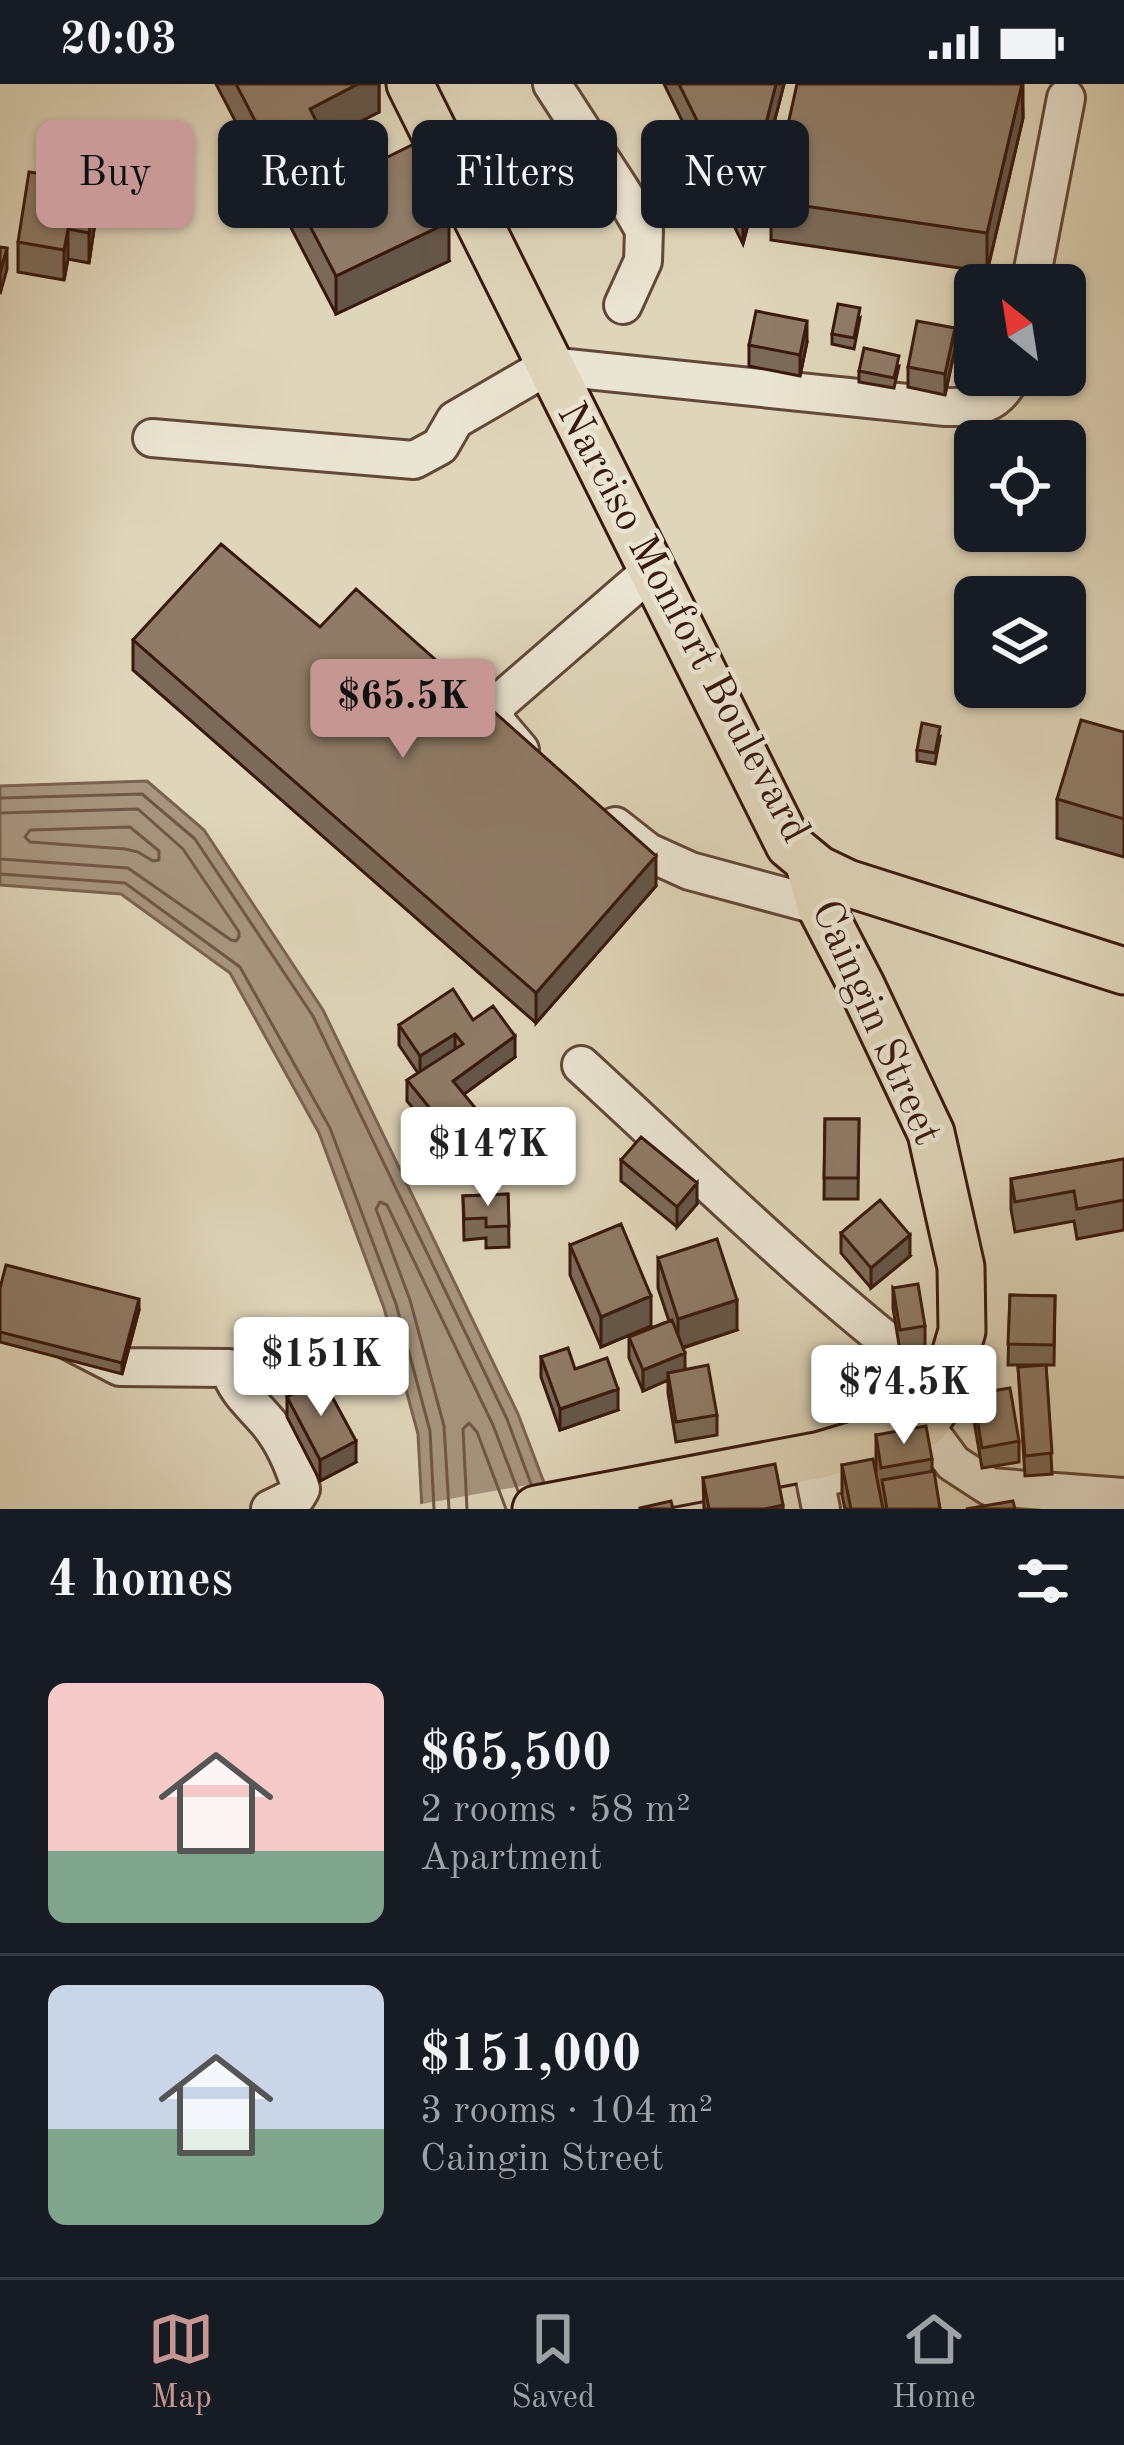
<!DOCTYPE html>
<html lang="en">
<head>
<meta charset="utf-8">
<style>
	body { margin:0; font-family:"Old Standard TT",serif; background:#20242c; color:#f1f3f6; height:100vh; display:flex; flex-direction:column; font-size:45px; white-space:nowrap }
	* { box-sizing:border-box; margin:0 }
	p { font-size:39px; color:#9ea1a6 }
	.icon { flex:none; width:66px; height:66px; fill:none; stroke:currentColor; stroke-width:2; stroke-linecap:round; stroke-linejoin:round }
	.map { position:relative; height:1425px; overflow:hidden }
	.drawer { display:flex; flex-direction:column; background:#171b24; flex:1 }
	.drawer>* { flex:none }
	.banner { position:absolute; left:36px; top:36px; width:1053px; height:108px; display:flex; gap:24px }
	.needle { width:78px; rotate:330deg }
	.fabs { position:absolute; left:954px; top:180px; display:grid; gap:24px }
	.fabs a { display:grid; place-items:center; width:132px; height:132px; border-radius:18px; background:#171b24; box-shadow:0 3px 9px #0004; font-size:60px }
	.price { position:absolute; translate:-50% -102px; padding:0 27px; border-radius:12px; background:#fff; color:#222; font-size:39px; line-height:78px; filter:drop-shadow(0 3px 6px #0008) }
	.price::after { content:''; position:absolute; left:50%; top:72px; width:36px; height:27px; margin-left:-18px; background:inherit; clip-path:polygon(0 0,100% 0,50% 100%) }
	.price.active { background:#c59692; color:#111 }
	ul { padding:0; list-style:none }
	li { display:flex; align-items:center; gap:36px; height:300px; padding:0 48px }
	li+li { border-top:3px solid #363941 }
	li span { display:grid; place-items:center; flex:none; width:336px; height:240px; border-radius:18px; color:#555 }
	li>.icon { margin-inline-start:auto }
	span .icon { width:144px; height:144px; fill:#fffc; stroke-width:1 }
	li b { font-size:51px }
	h2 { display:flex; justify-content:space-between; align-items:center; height:144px; padding:0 48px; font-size:51px }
	.tag { padding:0 42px; border-radius:18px; background:#171b24; box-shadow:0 3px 9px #0004; font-size:42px; line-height:108px }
	.tag.active { background:#c59692; color:#111 }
	.status { display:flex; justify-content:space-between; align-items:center; height:84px; padding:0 60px; background:#171b24; direction:ltr }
	.status svg { height:33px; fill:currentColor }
	.dock { display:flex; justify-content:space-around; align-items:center; height:168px; border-top:3px solid #363941; background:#171b24; font-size:33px; color:#9ea1a6 }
	.dock a { display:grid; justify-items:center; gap:6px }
	.dock .active { color:#c59692 }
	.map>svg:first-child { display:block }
	.water { fill:#a7957f; stroke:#7b6351; stroke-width:3 }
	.pier { fill:#dfd5ba }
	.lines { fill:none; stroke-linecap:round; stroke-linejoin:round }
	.shore { stroke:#705746; stroke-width:3 }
	.minor-casing { stroke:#624838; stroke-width:42 }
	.major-casing { stroke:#39190d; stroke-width:51 }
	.minor { stroke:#eae4d2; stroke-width:36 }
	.major { stroke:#dfd5ba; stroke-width:45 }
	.wall { fill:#7b6a59; stroke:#39190d; stroke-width:3 }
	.shaded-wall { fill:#645648; stroke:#39190d; stroke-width:3 }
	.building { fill:#8f7b67; stroke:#39190d; stroke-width:3 }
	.labels { text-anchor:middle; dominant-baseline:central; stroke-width:9; stroke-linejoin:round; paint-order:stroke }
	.street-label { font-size:42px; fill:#39190d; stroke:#eae4d2 }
</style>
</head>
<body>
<div class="status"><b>20:03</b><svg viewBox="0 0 49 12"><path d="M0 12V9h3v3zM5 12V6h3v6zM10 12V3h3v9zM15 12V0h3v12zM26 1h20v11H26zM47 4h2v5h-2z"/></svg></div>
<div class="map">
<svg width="1124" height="1425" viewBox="0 0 1124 1425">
	<rect width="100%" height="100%" fill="#dfd5ba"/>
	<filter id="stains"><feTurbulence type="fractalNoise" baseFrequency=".00167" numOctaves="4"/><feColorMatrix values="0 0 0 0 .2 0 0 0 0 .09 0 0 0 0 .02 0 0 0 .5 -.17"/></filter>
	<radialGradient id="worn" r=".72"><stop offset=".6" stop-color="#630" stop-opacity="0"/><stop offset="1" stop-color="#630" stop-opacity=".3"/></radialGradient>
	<path class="water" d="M147 697 204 746 323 926 518 1330 554 1425H422L418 1350 384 1224 319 1049 230 889 121 810 0 801V702Z"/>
	<path class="pier" d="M549 1397 560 1425H416V1421Z"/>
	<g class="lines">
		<path class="shore" d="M0 714 142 710 195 755 313 932 507 1335 531 1400
			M0 729 138 725 183 765 239 848V853L236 857 231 856 128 784 0 775
			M130 743 159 767V776L153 777 138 768 125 765 30 758 25 753 30 746Z
			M0 790 125 799 240 883 330 1044 396 1220 430 1347 434 1425
			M449 1425 444 1342 410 1216 376 1125 380 1118 387 1121 493 1341 518 1407
			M467 1425 463 1345 469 1339 477 1348 506 1425"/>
		<g class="minor-casing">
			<path id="minor" d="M552 0 622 108 644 146 643 177 623 221
				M1030 201 1066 14
				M152 354 414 376 440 362 455 336 548 282 946 323C979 323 996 323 1012 291
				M520 666 497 639 495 622 652 486
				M615 742 648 768 690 787 820 822
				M581 981C700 1090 816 1206 946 1303
				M0 1221 120 1283 229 1284C236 1309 255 1322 270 1341 285 1360 294 1382 301 1405L297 1412 270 1425
				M924 1340 953 1379 990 1403 1124 1413
				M821 1425 815 1395 887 1380"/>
		</g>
		<g class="major-casing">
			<path id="major" d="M410 0 789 761 818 785 847 799 1124 887
				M536 1425 821 1371 924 1340 942 1315 962 1247 961 1183 931 1049 861 901 820 822 808 777"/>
		</g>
		<use href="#minor" class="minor"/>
		<use href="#major" class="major"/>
	</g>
	<path class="wall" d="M216 0H379V28L325 55 345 94 449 177 336 230Z
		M664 0H784L743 160Z
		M1023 0V34L987 188 771 156V117Z
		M100 105 89 179 68 175 64 196 18 188V158Z
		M860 234 854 265 832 260V250Z
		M807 258 800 292 749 282V261Z
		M955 265 945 311 908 303V283Z
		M899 282 894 304 859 298V287Z
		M320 543 656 802 536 939 133 586V556Z
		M1124 648V773L1057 754V715Z
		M940 653 935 680 917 677V666Z
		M473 936 515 973 464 1010 477 1046 449 1068 407 1017V996L418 989 399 961V941Z
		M825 1035H859L858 1115H824Z
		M1124 1075V1146L1077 1155 1074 1137 1015 1148 1011 1125V1095Z
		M621 1076 697 1120 677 1143 621 1097Z
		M508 1110 509 1163 486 1164V1154L464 1156 463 1112Z
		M841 1149 910 1172 871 1204 841 1169Z
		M570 1161 651 1242 601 1263 570 1191Z
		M658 1174 737 1246 683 1264 685 1285 717 1331V1351L676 1358 668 1309V1296L643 1307 629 1274V1253L669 1237 658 1204Z
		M0 1204 139 1226 122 1290 0 1258Z
		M893 1204 925 1242V1262L900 1267 893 1224Z
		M1010 1211 1055 1212 1054 1281H1046L1052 1390 1025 1392 1018 1283 1044 1281H1008Z
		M541 1273 575 1285 618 1326 560 1346 541 1293Z
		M973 1310 1019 1357V1378L982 1384 973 1331Z
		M287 1313 356 1378 320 1397 287 1333Z
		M876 1351 932 1375V1387L940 1425H845L842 1411V1381L876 1387Z
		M703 1394 783 1421V1425H704Z"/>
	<path class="shaded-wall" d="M358 0H379V28L310 63V25Z
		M776 0H784L743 160V130Z
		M1022 0 1023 34 987 188V149Z
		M100 75V105L89 179V149Z
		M449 138V177L336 230V192Z
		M68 145V175L64 196V166Z
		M7 164V185L0 210V189Z
		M807 237V258L800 292V271Z
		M955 244V265L945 311V290Z
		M656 772V802L536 939V909Z
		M455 950V970L420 993V972Z
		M515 952V973L453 1018V997Z
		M477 1026V1046L449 1068V1048Z
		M697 1099V1120L677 1143V1123Z
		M910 1151V1172L871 1204V1184Z
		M651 1212V1242L601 1263V1233Z
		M139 1215V1226L122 1290V1279Z
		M737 1216V1246L678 1265V1235Z
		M685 1269V1289H668V1296L643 1307V1286Z
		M618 1305V1326L560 1346V1325Z
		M356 1357V1378L320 1397V1376Z"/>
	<path class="building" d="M236 0H358L310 25 345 94 412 61 449 138 336 192Z
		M679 0H776L743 130Z
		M797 0H1022L987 149 771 117Z
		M68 70 100 75 89 149 68 145 64 166 18 158 29 88 64 93Z
		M0 163 7 164 0 189Z
		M838 220 860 224 854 254 832 250Z
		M756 227 807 237 800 271 749 261Z
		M917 237 955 244 945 290 908 283Z
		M864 264 899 272 894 294 859 287Z
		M221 460 320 543 356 505 656 772 536 909 133 556Z
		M1081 636 1124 648V735L1057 715Z
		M922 639 940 643 935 669 917 666Z
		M453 905 473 936 493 922 515 952 453 997 477 1026 449 1048 407 996 463 960 455 950 420 972 399 941Z
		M825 1035H859L858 1094H824Z
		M641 1053 697 1099 677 1123 621 1076Z
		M1124 1075V1116L1077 1125 1074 1107 1015 1118 1011 1095Z
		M508 1110 509 1142 486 1143V1134L464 1135 463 1112Z
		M880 1116 910 1151 871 1184 841 1149Z
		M621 1140 651 1212 601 1233 570 1161Z
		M717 1155 737 1216 678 1235 658 1174Z
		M6 1181 139 1215 122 1279 0 1248V1204Z
		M918 1200 925 1242 900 1246 893 1204Z
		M1010 1211 1055 1212 1054 1261 1008 1260Z
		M672 1236 685 1269 643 1286 629 1253Z
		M568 1264 575 1285 607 1274 618 1305 560 1325 541 1273Z
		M708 1281 717 1331 676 1338 668 1289Z
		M1046 1281 1052 1369 1025 1372 1018 1283Z
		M322 1294 356 1357 320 1376 287 1313Z
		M1010 1304 1019 1357 982 1364 973 1310Z
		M926 1342 932 1375 881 1384 876 1351Z
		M873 1375 883 1425H851L842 1381Z
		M775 1380 783 1421 765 1425H709L703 1394Z
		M934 1387 940 1425H887L882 1396Z
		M671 1417 673 1425H640V1424Z
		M1013 1417 1015 1425H966Z"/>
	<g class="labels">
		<g class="street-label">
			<text transform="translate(682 539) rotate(62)">Narciso Monfort Boulevard</text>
			<text transform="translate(875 939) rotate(66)">Caingin Street</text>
		</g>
	</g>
	<rect width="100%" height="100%" filter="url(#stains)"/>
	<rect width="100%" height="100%" fill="url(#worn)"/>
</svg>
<div class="fabs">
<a><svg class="needle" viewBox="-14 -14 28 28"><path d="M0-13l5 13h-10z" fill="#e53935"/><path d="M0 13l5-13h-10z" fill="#9ea1a6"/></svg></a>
<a><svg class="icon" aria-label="locate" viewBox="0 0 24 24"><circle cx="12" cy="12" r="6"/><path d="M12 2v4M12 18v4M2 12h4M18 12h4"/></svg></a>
<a><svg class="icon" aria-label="layers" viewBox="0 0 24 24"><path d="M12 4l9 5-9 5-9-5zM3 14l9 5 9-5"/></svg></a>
</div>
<b class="price active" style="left:403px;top:677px">$65.5K</b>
<b class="price" style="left:488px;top:1125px">$147K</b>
<b class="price" style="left:321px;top:1335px">$151K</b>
<b class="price" style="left:904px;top:1363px">$74.5K</b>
<div class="banner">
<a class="tag active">Buy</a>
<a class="tag">Rent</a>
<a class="tag">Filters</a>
<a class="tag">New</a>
</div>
</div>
<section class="drawer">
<h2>4 homes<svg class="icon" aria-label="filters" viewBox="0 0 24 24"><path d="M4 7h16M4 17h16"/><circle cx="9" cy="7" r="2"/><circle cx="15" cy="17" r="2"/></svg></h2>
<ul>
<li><span style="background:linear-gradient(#f6c9c9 70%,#7fa58c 0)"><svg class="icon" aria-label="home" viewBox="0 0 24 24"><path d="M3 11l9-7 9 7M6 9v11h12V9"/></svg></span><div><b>$65,500</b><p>2 rooms · 58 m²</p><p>Apartment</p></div></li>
<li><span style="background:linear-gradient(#c9d6e8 60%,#7fa58c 0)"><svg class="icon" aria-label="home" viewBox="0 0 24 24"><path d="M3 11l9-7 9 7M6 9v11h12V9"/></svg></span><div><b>$151,000</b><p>3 rooms · 104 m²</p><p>Caingin Street</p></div></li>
</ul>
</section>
<nav class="dock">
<a class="active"><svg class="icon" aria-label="map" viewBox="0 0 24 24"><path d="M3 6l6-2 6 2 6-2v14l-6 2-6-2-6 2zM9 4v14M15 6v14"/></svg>Map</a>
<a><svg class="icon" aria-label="saved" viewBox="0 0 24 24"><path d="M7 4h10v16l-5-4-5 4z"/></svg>Saved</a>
<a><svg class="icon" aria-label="home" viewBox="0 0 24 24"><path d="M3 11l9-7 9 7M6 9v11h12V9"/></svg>Home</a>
</nav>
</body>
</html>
